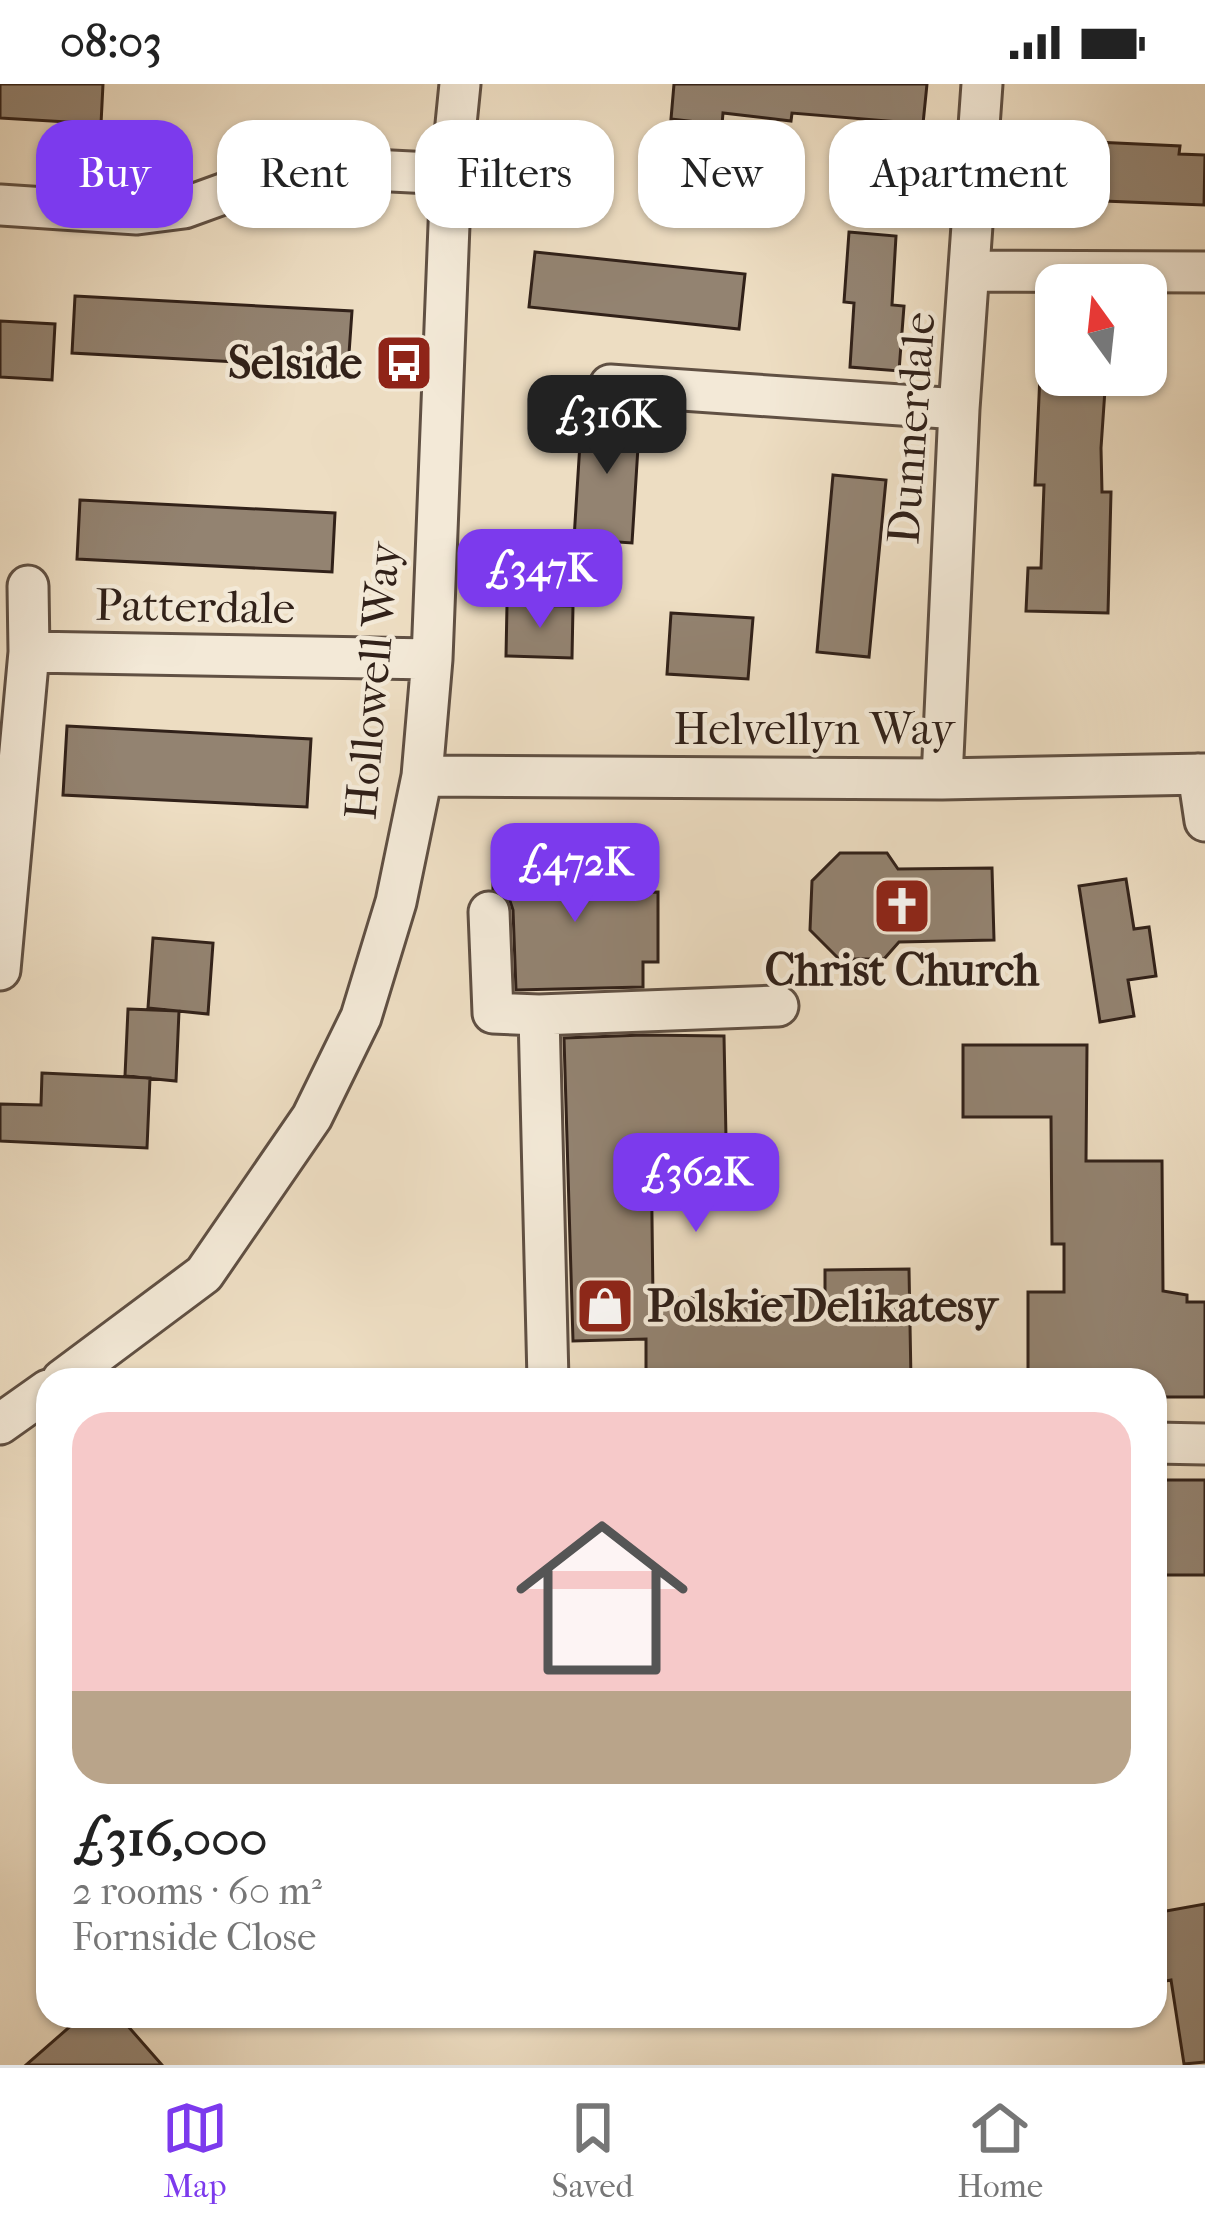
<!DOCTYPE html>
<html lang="en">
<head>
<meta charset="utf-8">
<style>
	body { margin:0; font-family:"IM FELL French Canon",serif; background:#f2f2f2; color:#222; height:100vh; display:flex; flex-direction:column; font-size:45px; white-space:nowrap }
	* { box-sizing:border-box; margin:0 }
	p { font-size:39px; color:#767676 }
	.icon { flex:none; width:66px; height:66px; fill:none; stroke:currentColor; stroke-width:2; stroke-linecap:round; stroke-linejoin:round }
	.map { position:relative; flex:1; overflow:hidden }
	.details { position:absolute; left:36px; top:1284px; width:1131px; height:660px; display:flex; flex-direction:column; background:#fff; border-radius:36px; box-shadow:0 3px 9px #0004 }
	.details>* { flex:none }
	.banner { position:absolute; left:36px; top:36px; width:1134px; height:108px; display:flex; gap:24px }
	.needle { width:78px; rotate:345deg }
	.tools { position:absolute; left:1035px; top:180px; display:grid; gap:24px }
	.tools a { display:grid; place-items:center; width:132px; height:132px; border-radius:24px; background:#fff; box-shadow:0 3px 9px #0004; font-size:60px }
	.price { position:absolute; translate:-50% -102px; padding:0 27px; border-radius:24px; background:#7c3aed; color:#fff; font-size:39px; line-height:78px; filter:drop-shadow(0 3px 6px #0008) }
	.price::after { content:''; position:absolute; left:50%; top:72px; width:36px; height:27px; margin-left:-18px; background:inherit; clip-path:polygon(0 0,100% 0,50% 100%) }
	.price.on { background:#222; color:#fff }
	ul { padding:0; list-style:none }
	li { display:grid; align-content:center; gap:24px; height:636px; padding:0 36px }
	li+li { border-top:3px solid #e0e0e0 }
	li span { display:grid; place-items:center; height:372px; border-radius:36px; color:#555 }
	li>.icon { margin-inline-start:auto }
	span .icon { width:216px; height:216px; fill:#fffc; stroke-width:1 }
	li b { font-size:51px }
	.chip { padding:0 42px; border-radius:36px; background:#fff; box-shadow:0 3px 9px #0004; font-size:42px; line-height:108px }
	.chip.on { background:#7c3aed; color:#fff }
	.status { display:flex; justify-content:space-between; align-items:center; height:84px; padding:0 60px; background:#fff; direction:ltr }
	.status svg { height:33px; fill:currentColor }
	.menu { display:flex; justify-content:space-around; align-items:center; height:168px; border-top:3px solid #e0e0e0; background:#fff; font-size:33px; color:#767676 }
	.menu a { display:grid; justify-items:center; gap:6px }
	.menu .on { color:#7c3aed }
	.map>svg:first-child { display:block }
	.building { fill:#938371; stroke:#312119; stroke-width:3 }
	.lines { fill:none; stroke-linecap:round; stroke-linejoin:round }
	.street-casing { stroke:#605043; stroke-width:45 }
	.street { stroke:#f3e9d7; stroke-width:39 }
	.labels { text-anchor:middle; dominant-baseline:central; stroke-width:9; stroke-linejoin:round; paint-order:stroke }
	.poi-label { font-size:45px; font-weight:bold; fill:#312119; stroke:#f3e9d7; text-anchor:end }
	.street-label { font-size:45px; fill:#312119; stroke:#f3e9d7 }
</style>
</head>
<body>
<div class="status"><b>08:03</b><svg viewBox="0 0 49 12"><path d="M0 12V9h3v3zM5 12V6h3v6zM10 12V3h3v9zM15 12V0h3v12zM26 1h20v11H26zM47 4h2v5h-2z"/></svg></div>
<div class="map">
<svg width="1205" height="1981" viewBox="0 0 1205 1981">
	<rect width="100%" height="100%" fill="#edddc2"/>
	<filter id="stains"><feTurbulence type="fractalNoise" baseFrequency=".00167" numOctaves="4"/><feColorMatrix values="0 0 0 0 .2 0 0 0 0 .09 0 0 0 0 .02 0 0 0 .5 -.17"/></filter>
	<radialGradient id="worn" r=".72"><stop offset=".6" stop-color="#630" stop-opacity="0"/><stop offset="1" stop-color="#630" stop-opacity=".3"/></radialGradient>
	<path class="building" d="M0 0H103L101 40 0 34Z
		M674 0H927L923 40 792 29 791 37 723 29 722 41 671 35Z
		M1095 58 1180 62 1179 70 1205 71 1204 121 1053 115 1055 63 1095 65Z
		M849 148 896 152 892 221 904 222 899 287 850 283 854 219 844 218Z
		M535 168 745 190 739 245 529 223Z
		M75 212 352 227 348 284 72 269Z
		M0 237 55 240 52 296 0 293Z
		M1040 291H1106L1101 364 1102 408H1111L1108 529 1026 527 1028 484H1041L1044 401H1035Z
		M582 327 640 331 632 459 574 455Z
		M833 391 886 396 869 573 817 568Z
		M80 416 335 429 332 488 77 475Z
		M507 521 573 522 572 574 506 572Z
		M671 529 753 534 748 595 667 590Z
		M67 642 311 655 307 723 63 711Z
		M840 769H887L898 785 992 784 994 856 899 858 884 875H839L810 846 812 797Z
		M493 771H591L592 809 658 808V878H643V903L516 906 513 826 509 814 493 805Z
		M1126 795 1134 845 1149 843 1156 892 1128 896 1134 932 1100 938 1079 802Z
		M153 854 213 859 208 930 148 924Z
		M128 925 179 927 176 997 125 992Z
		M643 951 724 952 726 1054 651 1056 653 1214 825 1212V1186L909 1185 911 1296H646V1255L573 1257 564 954Z
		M963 961H1087L1086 1077H1162L1163 1207 1187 1211V1218H1205V1313H1159L1155 1296H1028V1208H1064V1160H1052L1051 1033H963Z
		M42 989 150 994 147 1064 0 1057V1020L41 1021Z
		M1155 1396H1205V1491H1155Z
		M1205 1820V1978L1184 1980 1171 1896 1155 1899V1829Z
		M82 1932H119L162 1981H26Z"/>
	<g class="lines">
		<g class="street-casing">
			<path id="street" d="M0 121 137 130 184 124 264 95 332 84 451 90
				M970 187 1205 188
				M610 301 959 325
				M29 568 432 575
				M1198 690 1205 737
				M422 692 942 695 1205 690
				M942 695 959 325 982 0
				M489 828 493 929 539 931 548 1296
				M0 886 29 568 28 502
				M539 931 778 922
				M62 1296 204 1190 312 1033 361 933 396 818 422 692 432 575 451 90 460 0
				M0 1340 48 1306
				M1155 1359 1205 1360"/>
		</g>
		<use href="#street" class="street"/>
	</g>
	<defs>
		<g id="bus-square" transform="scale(3)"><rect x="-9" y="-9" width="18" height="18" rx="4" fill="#8f2418" stroke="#f3e9d7"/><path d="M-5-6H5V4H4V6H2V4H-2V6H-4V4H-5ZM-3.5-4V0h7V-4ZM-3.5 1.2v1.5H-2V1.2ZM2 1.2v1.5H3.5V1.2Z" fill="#fff"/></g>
		<g id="church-square" transform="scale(3)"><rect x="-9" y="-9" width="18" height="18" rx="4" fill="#8f2418" stroke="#f3e9d7"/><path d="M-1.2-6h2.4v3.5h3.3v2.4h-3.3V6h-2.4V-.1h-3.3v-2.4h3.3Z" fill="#fff"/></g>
		<g id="shop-square" transform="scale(3)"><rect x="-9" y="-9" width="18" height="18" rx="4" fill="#8f2418" stroke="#f3e9d7"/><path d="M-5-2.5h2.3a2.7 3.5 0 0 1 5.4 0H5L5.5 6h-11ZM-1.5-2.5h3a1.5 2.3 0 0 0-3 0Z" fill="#fff"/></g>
	</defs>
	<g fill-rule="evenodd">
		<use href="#bus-square" x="404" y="279"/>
		<use href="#church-square" x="902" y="822"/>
		<use href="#shop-square" x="605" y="1222"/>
	</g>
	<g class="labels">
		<g class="poi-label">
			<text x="362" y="279">Selside</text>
			<text x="902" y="886" text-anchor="middle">Christ Church</text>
			<text x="647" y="1222" text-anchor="start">Polskie Delikatesy</text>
		</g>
		<g class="street-label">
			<text transform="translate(912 344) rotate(-86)">Dunnerdale</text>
			<text transform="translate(195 523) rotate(1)">Patterdale</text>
			<text transform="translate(373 597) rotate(-85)">Hollowell Way</text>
			<text x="814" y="645">Helvellyn Way</text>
		</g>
	</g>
	<rect width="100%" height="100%" filter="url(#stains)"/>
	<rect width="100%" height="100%" fill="url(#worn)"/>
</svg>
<div class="tools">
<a><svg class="needle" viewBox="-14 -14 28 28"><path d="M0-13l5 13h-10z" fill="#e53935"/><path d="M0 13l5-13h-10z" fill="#767676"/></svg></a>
</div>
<b class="price on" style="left:607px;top:393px">£316K</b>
<b class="price" style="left:540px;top:547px">£347K</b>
<b class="price" style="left:575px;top:841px">£472K</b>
<b class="price" style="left:696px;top:1151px">£362K</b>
<div class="banner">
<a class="chip on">Buy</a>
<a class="chip">Rent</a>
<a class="chip">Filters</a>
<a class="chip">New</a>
<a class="chip">Apartment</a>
</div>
<section class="details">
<ul>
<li><span style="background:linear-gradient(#f6c9c9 75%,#b9a48a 0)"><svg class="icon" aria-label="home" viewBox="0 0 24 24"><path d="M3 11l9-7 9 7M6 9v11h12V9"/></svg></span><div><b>£316,000</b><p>2 rooms · 60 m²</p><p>Fornside Close</p></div></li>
</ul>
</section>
</div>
<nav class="menu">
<a class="on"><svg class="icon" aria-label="map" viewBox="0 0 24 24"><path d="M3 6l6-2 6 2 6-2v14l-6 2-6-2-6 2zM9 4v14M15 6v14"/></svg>Map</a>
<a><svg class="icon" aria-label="saved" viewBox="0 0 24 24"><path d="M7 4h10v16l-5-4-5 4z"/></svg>Saved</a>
<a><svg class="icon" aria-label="home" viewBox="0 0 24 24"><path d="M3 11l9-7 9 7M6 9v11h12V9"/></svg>Home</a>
</nav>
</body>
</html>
